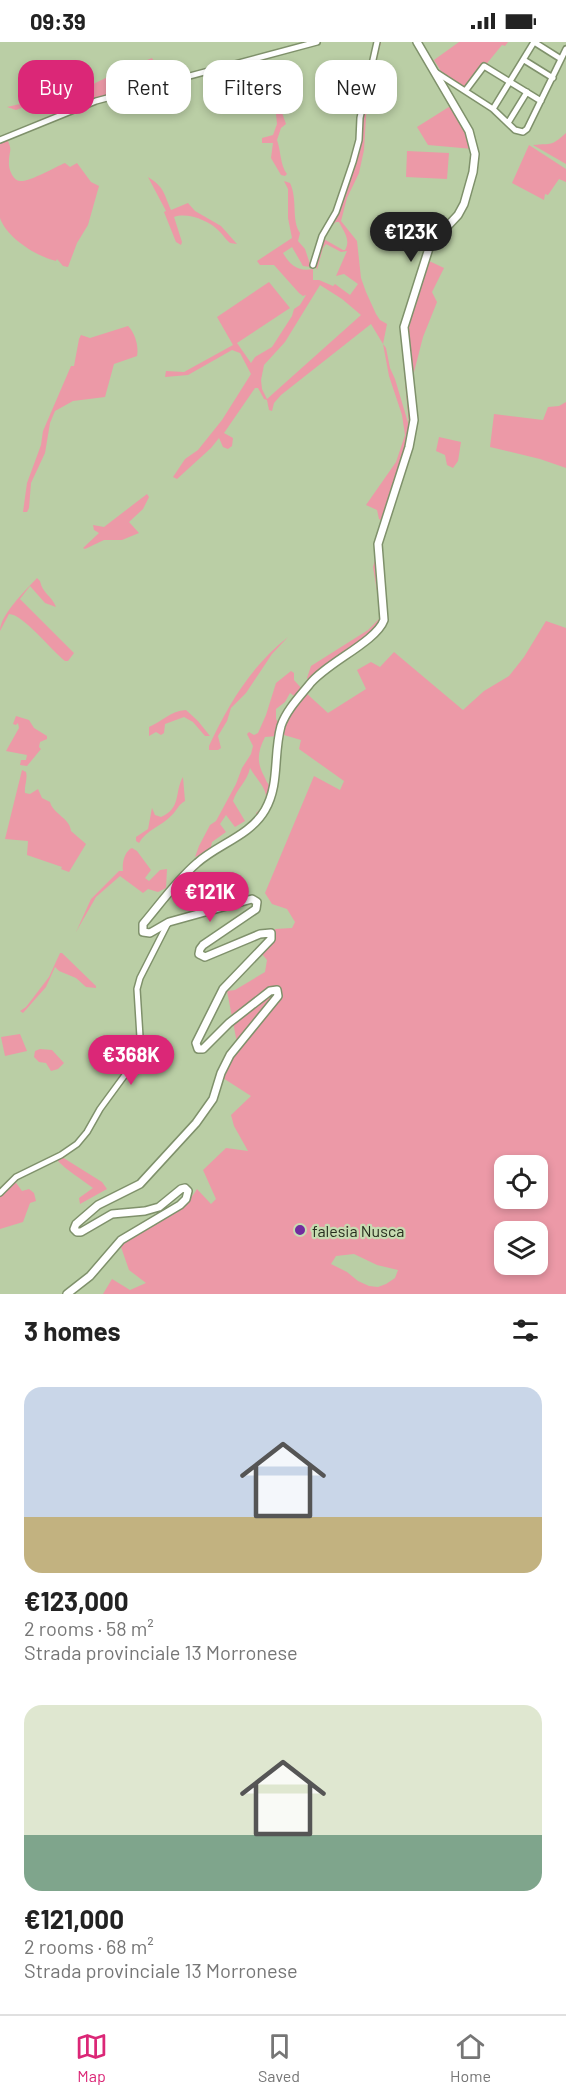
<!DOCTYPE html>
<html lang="en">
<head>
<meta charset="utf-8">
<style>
	body { margin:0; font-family:Barlow,sans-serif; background:#f2f2f2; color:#222; height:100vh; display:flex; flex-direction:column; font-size:22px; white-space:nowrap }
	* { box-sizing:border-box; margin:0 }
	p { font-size:20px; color:#767676 }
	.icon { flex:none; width:33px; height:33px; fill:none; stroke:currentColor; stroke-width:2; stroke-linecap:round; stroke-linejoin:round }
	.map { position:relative; height:1252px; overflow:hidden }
	.drawer { display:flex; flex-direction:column; background:#fff; flex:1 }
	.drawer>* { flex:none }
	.banner { position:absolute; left:18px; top:18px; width:531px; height:54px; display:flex; gap:12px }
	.tools { position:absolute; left:494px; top:1113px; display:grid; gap:12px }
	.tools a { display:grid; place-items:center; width:54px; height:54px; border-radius:12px; background:#fff; box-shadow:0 3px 9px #0003; font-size:30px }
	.price { position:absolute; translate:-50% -51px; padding:0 14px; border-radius:21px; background:#db2777; color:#fff; font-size:20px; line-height:39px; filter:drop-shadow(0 2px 3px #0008) }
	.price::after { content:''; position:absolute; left:50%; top:36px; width:18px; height:14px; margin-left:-9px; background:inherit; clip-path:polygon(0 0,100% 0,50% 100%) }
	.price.on { background:#222; color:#fff }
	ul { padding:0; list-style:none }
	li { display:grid; align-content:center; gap:12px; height:318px; padding:0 24px }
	li span { display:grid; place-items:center; height:186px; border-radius:18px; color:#555 }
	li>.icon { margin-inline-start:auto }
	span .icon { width:108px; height:108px; fill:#fffc; stroke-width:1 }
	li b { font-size:26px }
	h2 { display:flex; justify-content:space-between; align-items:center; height:72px; padding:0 24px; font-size:26px }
	.tag { padding:0 21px; border-radius:18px; background:#fff; box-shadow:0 3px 9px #0003; font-size:21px; line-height:54px }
	.tag.on { background:#db2777; color:#fff }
	.status { display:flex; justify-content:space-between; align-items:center; height:42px; padding:0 30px; background:#fff; direction:ltr }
	.status svg { height:16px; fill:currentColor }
	.tab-bar { display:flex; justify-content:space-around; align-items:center; height:84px; border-top:2px solid #e0e0e0; background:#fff; font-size:16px; color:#767676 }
	.tab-bar a { display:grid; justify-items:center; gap:3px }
	.tab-bar .on { color:#db2777 }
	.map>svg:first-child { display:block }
	.green { fill:#ec99a7; fill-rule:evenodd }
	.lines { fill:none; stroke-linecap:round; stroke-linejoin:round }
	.minor-casing { stroke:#7f916b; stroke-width:8 }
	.major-casing { stroke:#7f916b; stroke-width:10 }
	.minor { stroke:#fff; stroke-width:5 }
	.major { stroke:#fff; stroke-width:7 }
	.poi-dot { fill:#712c9f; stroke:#c7dbb1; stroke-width:2 }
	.labels { text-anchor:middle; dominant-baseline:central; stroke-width:4.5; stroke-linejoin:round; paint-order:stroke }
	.poi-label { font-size:16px; fill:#272e1e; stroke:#c7dbb1; text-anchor:start }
</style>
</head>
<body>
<div class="status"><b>09:39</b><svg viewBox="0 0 49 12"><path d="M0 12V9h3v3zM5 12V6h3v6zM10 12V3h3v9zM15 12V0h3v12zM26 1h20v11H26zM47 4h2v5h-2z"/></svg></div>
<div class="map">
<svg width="566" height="1252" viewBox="0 0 566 1252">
	<rect width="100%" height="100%" fill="#bacea5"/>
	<path class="green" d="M377 0H381L367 59 364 108 359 131 347 156 341 179 357 199 361 236 366 250 376 272 380 278 387 282 383 302 386 306 390 326 395 337 409 384 402 304 403 301 412 384 383 479 379 477 377 468 366 463 396 420 405 393 402 373 389 334 383 302 371 282 281 353 274 361 272 369 269 368 267 358 264 357 258 346H255L224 391 233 396 232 404 228 407 223 405 219 396 211 406 177 437 173 435 185 417 198 408 222 378 251 332 240 311 232 308 188 333 165 335 166 329 184 330 233 303 217 275 269 240 290 266 237 301 251 321 255 315 272 305 292 274 294 267 300 263 306 253 303 254 299 251 274 223H260L257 219 292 196 288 176V147L284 139 290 141C298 158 291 178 300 191L298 199 305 207 311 225 303 224 292 205 283 211C290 223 298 230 313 227V238H319L333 244 335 242 350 253 358 242 344 232 336 234 347 209 341 210 326 202 323 206 317 228 315 222 322 196 343 208H345C351 198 344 190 339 180H336L329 186 359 107 362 75ZM320 243 342 257 361 273 267 357 262 347 261 338 264 323 285 300Z
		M459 0H508L505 4 502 3 466 47 444 34 434 18Z
		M152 16 165 39 94 58 81 48 122 28Z
		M31 36 44 47 54 51 52 54 16 68 7 65 24 61 25 57 18 43Z
		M275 62H279L286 82 281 86 277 98C281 109 280 123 287 132L285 134 281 133 271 116 273 101H262V96L273 93 277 82Z
		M452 63 462 78 473 107 428 103 417 85Z
		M566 91V122L533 103C553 101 550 105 566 91Z
		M7 97C13 109 9 108 9 120 8 126 13 139 20 139 30 140 55 125 65 121L70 125 77 121 91 140 99 144 88 183 77 201 68 225 63 224 57 217 56 219C36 214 7 196 0 176V100Z
		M529 103 566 127V140L559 137 548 153 545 152 544 158 512 141Z
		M407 109 449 111 447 137 406 135Z
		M148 135C165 146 163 150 171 168L188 161 195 169 221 184 237 202 230 201C226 198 224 194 220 190 210 179 188 170 174 175L182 200 181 203 176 200 164 170 166 169Z
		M427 218 444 226 432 250 437 260 423 295 413 334 407 291 408 278Z
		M128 284C135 291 139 304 137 314L114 322 105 355 73 359 55 369 50 381 45 411 31 441 29 466 27 470H23L27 441 41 403 43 389 71 324H74L79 297 81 293 90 296Z
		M566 360V426L540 417 490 405 494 372 543 378 548 365 559 364Z
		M439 395 461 400 458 419 453 426 447 423 445 413 436 409Z
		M147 452 149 455 143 467 129 480 139 491 122 498H104L85 507 83 506 99 491 94 488 93 483 104 485Z
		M377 511 384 575 377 587 332 619 309 640 307 636 311 624 368 588 379 577V561L373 525Z
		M37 536 40 539C42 551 52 554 56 565L45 561 30 544 20 557 74 611 68 619H65C52 609 23 572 9 572L0 589C0 573 25 549 37 536Z
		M546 579 566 586V1252H103L112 1237 130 1248 146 1241 129 1228 121 1205 123 1200C147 1185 182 1173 197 1147L211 1162 216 1157 203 1128 226 1106 248 1109 234 1084 231 1073 251 1054 223 1036 238 1006 227 949 235 948 265 930 267 918 262 912 275 894V887L292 886 295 880 287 867 272 862 265 851 314 734 340 748 344 739 299 707 301 698 284 693C285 676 295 664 305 650L328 671 366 647 357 628 371 620 380 625 394 610 463 668 484 649 509 634 524 615ZM504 1124H537V1156H504ZM504 1190H537V1222H504ZM354 1212 377 1223 398 1228 395 1236 386 1242 378 1245 369 1244 358 1239 347 1230 331 1222 336 1214Z
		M288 595 272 612 246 651 231 666 227 679 218 694 221 706 218 708H209V704C228 663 251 624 288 595Z
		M291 629 294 631V638L302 647 297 656 290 651 285 660 276 667V677L280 683 278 694 265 695C258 709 256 719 264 734 267 740 267 742 273 746L257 775 256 771C278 754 258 741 250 726 247 740 237 746 233 759L245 779 235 785 226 773 220 782 226 790 212 800 210 809 195 815 199 804 210 783 216 779 236 742 242 726 251 712 253 704 247 692 249 690 254 693 258 691 266 673 276 641Z
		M186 668 198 679 210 694H205L193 680 184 675 165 682 164 691 161 693 156 690 149 694V685C163 679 170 669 186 668Z
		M16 674 29 678 34 686 47 694V697L40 700 39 705 41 707 27 724 20 723 21 718H26L27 713 6 709 19 686 18 681 16 683 13 682Z
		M22 728 26 730C28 737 24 744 25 751L30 752 38 747 42 756 50 760C53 772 70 776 71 789L86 802 69 830 61 827 62 825 27 813 28 799 5 797Z
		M183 735 185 759C178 763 177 768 172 773 162 784 146 788 139 801L136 799V795L148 787 152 766 155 773 161 775C182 766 174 750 183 735Z
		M132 806 137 809 151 828 145 836 149 839 160 828 167 827 166 846 158 850 148 847 143 851 120 834 96 855 76 890 91 857 119 829H123C122 821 124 812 130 807Z
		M60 911H62L96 944V946L86 945 76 936 59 929 55 925 46 945 23 971 20 969 26 965 49 935Z
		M20 992 27 1009 5 1014 1 995Z
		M40 1007 52 1008 64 1021 58 1027 51 1029 46 1021 39 1020 34 1015 35 1009Z
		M62 1115 102 1140 107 1147 80 1162 79 1156 93 1146C80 1136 67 1129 56 1117Z
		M14 1138 22 1149 29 1147 34 1151 36 1159 30 1161 23 1180 0 1187V1152Z"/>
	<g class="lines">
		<g class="minor-casing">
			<path id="minor" d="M534 0 561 17
				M524 18 553 36
				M434 29 493 67 515 88 523 90 527 87 566 7
				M466 48 484 24 541 59
				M493 67 534 0
				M508 81 527 50
				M0 98 96 59 317 0
				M313 223 322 194 336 170 353 120 359 98 360 76 377 0
				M0 1151 16 1135 61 1113 77 1102 87 1090 100 1067 141 1011 137 947 140 936 168 881"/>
		</g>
		<g class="major-casing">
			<path id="major" d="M67 1252 90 1234 121 1198 180 1163 186 1157 188 1149 185 1146 181 1147 159 1165 145 1169 112 1172 81 1190H77L74 1187 76 1182 98 1163 140 1142 196 1081 213 1057 221 1031 230 1013 278 954 277 948 270 949 229 981 203 1007H198L196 1001 223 947 271 897V891L260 892 205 915 199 912 200 907 203 903 256 867 257 860 252 857 169 880 150 891 143 890V882C160 862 177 838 197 821 218 802 250 794 265 768 280 742 273 713 281 684 286 669 299 655 309 643 326 621 376 600 384 578L378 502 409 405 414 378 404 285 430 203 458 173 464 162 473 130 475 112 469 89 417 0"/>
		</g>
		<use href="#minor" class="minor"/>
		<use href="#major" class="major"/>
	</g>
	<circle class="poi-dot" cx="300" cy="1188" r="6"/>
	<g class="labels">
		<g class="poi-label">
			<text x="312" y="1188">falesia Nusca</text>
		</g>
	</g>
</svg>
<div class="tools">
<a><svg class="icon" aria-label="locate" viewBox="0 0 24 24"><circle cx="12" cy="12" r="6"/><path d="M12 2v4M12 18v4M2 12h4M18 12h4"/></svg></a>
<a><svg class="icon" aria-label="layers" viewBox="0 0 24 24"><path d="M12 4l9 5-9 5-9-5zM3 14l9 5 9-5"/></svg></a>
</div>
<b class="price on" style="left:411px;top:221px">€123K</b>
<b class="price" style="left:210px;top:881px">€121K</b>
<b class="price" style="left:131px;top:1044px">€368K</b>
<div class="banner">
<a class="tag on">Buy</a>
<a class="tag">Rent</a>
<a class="tag">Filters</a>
<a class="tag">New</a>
</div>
</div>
<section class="drawer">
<h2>3 homes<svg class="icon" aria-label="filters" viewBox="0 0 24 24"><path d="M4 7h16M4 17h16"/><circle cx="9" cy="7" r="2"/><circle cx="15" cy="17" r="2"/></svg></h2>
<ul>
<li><span style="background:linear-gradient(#c9d6e8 70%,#c2b280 0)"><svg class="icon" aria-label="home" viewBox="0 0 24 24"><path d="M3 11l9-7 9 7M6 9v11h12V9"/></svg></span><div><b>€123,000</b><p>2 rooms · 58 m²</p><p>Strada provinciale 13 Morronese</p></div></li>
<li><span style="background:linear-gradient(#dfe7d0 70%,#7fa58c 0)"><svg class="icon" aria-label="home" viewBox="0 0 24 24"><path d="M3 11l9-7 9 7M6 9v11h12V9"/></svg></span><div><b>€121,000</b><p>2 rooms · 68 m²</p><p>Strada provinciale 13 Morronese</p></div></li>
</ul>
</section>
<nav class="tab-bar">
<a class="on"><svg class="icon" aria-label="map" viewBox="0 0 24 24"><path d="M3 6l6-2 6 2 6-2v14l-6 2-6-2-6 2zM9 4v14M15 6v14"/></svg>Map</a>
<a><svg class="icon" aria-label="saved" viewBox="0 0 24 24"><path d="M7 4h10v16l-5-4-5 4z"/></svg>Saved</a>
<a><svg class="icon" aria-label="home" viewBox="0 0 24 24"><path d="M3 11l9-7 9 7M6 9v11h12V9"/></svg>Home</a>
</nav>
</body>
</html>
